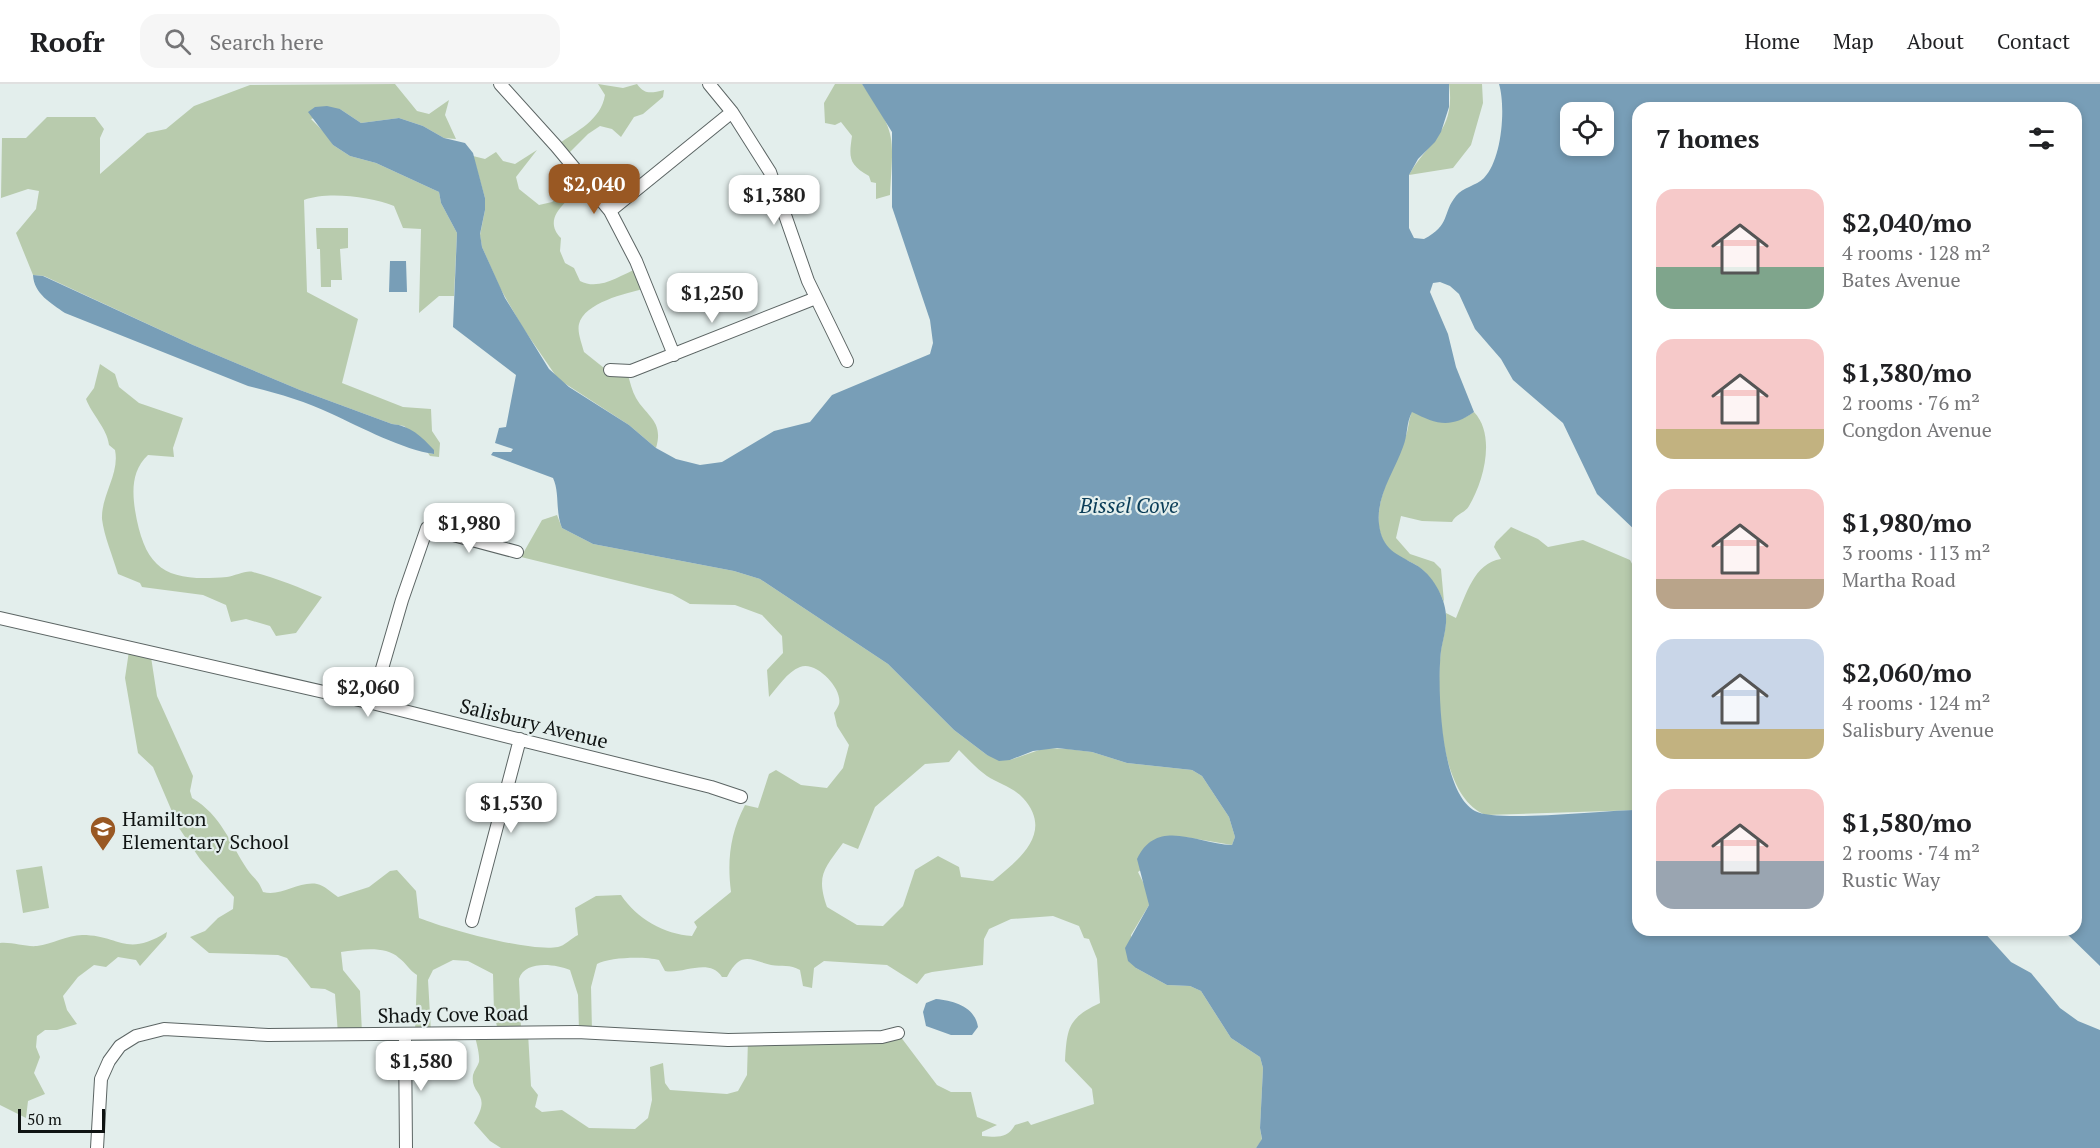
<!DOCTYPE html>
<html lang="en">
<head>
<meta charset="utf-8">
<style>
	body { margin:0; font-family:"PT Serif",serif; background:#f6f6f6; color:#202124; height:100vh; display:flex; flex-direction:column; font-size:22px; white-space:nowrap }
	* { box-sizing:border-box; margin:0 }
	p { font-size:20px; color:#757577 }
	.icon { flex:none; width:33px; height:33px; fill:none; stroke:currentColor; stroke-width:2; stroke-linecap:round; stroke-linejoin:round }
	.map { position:relative; flex:1; overflow:hidden }
	.panel { position:absolute; left:1632px; top:18px; width:450px; height:834px; display:flex; flex-direction:column; background:#fff; border-radius:18px; box-shadow:0 3px 9px #0003 }
	.panel>* { flex:none }
	.fabs { position:absolute; left:1560px; top:18px; display:grid; gap:12px }
	.fabs a { display:grid; place-items:center; width:54px; height:54px; border-radius:12px; background:#fff; box-shadow:0 3px 9px #0003; font-size:30px }
	.scale { position:absolute; left:18px; bottom:15px; width:87px; box-sizing:border-box; padding-left:6px; border:3px solid #101413; border-top:0; font-size:16px; line-height:21px; white-space:nowrap; color:#101413; -webkit-text-stroke:4px #e3eeec; paint-order:stroke }
	.price { position:absolute; translate:-50% -51px; padding:0 14px; border-radius:12px; background:#fff; color:#222; font-size:20px; line-height:39px; filter:drop-shadow(0 2px 3px #0008) }
	.price::after { content:''; position:absolute; left:50%; top:36px; width:18px; height:14px; margin-left:-9px; background:inherit; clip-path:polygon(0 0,100% 0,50% 100%) }
	.price.on { background:#995823; color:#fff }
	ul { padding:0; list-style:none }
	li { display:flex; align-items:center; gap:18px; height:150px; padding:0 24px }
	li span { display:grid; place-items:center; flex:none; width:168px; height:120px; border-radius:18px; color:#555 }
	li>.icon { margin-inline-start:auto }
	span .icon { width:72px; height:72px; fill:#fffc; stroke-width:1 }
	li b { font-size:26px }
	h2 { display:flex; justify-content:space-between; align-items:center; height:72px; padding:0 24px; font-size:26px }
	header { display:flex; align-items:center; gap:36px; box-sizing:border-box; height:84px; padding:0 30px; background:#fff; border-bottom:2px solid #e0e0e0 }
	header strong { font-size:28px }
	nav { display:flex; gap:33px; margin-inline-start:auto; font-size:21px }
	.search { width:420px; height:54px; background:#f6f6f6; display:flex; align-items:center; gap:15px; box-sizing:border-box; padding:0 21px; border-radius:18px; color:#757577; font-size:22px }
	.map>svg:first-child { display:block }
	.green { fill:#b8cbad; fill-rule:evenodd }
	.water { fill:#789eb7; fill-rule:evenodd }
	.lines { fill:none; stroke-linecap:round; stroke-linejoin:round }
	.minor-casing { stroke:#5c6564; stroke-width:14 }
	.minor { stroke:#fff; stroke-width:12 }
	.labels { text-anchor:middle; dominant-baseline:central; stroke-width:4.5; stroke-linejoin:round; paint-order:stroke }
	.street-label { font-size:20px; fill:#101413; stroke:#e3eeec }
	.poi-label { font-size:20px; fill:#101413; stroke:#e3eeec; text-anchor:start }
	.water-label { font-size:21px; font-style:italic; fill:#0a3d58; stroke:#e3eeec }
</style>
</head>
<body>
<header>
<strong>Roofr</strong>
<div class="search"><svg class="icon" aria-label="search" viewBox="0 0 24 24"><circle cx="10" cy="10" r="6"/><path d="M15 15l6 6"/></svg>Search here</div>
<nav><a>Home</a><a>Map</a><a>About</a><a>Contact</a></nav>
</header>
<div class="map">
<svg width="2100" height="1064" viewBox="0 0 2100 1064">
	<rect width="100%" height="100%" fill="#e3eeec"/>
	<path class="green" d="M395 0 417 27 429 30 449 16 445 31 456 55 444 54 423 42 399 34 361 39 340 25 311 35 327 51 333 61 350 72 376 79 439 108 441 119 457 149 454 212H439L419 229 421 145 403 144 394 122C371 113 328 107 304 116L307 208 358 235 342 299 403 323 431 325 432 347 440 359 439 373 430 372 428 369 434 370 404 342 392 340 300 306 193 261 44 192 33 191 16 149 36 125 39 107 28 105 1 114 2 54H26L47 33H95L104 45 100 54V90L147 49 166 45 194 22 250 1Z
		M598 0 623 4 637 0C645 11 651 9 664 6L663 13 643 30 634 33 621 53 612 45 600 42 588 50 566 72 557 61C577 47 601 36 605 11Z
		M835 0H862C898 51 893 51 890 111L876 115V99L871 98 869 92C848 80 849 73 852 52L841 38 835 41 825 39 824 19Z
		M1449 0H1482L1483 19 1471 61 1453 84 1409 91C1428 57 1456 47 1449 0Z
		M537 66 516 93 519 105 539 121 552 118 582 95 585 101C570 115 540 133 561 154L560 167 565 179 574 184 580 197C599 207 619 192 638 184L644 205C626 209 584 219 579 240 577 248 582 260 584 268L614 292 625 289 628 291C630 298 632 307 636 314 647 333 664 337 656 364L629 341 558 295 523 244 500 204 482 163 480 151 485 126V114L473 72 485 75 496 68 503 77 515 80Z
		M316 144H348V164L340 165 342 196H331V203H321L320 165H317Z
		M100 280 115 290 119 303 139 319 183 334 173 364 174 373 148 371C132 386 132 406 135 426 145 487 167 498 227 493 235 492 246 486 253 488 277 494 300 504 322 513L296 549 276 552 270 542 246 535 231 538 226 521 203 511 142 503 140 499 118 490C113 473 104 452 102 435 101 411 120 390 115 366L109 361C107 344 92 331 86 315L94 304Z
		M1412 327C1432 339 1454 342 1474 328 1496 351 1484 397 1469 422 1465 429 1456 430 1452 438L1422 437 1401 432 1396 454 1410 470 1434 478 1441 485 1444 518C1438 505 1429 489 1416 481 1406 475 1396 473 1388 464 1363 433 1394 385 1405 354 1409 345 1408 337 1412 327Z
		M557 431 562 444 593 460 734 487 760 495 888 580 954 646 987 671 1010 676 1045 664 1068 665 1092 668 1127 679 1192 686 1202 692 1229 733 1235 753 1232 761 1185 753 1138 788 1148 808 1149 821 1131 851 1136 884 1167 901 1190 902 1201 907 1231 954 1260 973 1263 984 1260 1044 1262 1056 1256 1064H501L490 1057 474 1039C493 1008 470 1012 473 991 474 986 478 982 479 978 480 970 476 957 474 949L498 947 494 929 493 890 468 877 453 876 433 886 428 896 431 948 415 949 417 891C409 886 406 879 399 874 385 861 359 866 341 868L343 886 360 907 362 949 338 950 335 910 325 905 311 904 287 874 278 871 209 869 190 853 205 847 218 834 233 825 234 813 200 775 179 744 153 683 138 669 125 594 129 567 151 573 157 612 193 692 190 707 192 714C221 731 230 759 247 785 254 795 258 795 263 808 281 813 298 797 317 800 324 801 332 809 338 813L369 803 390 787 397 786 416 807 419 834C447 845 529 868 558 863 564 862 572 854 578 851L575 824 596 812 621 811C637 835 664 850 692 852L697 843 694 838 731 808C727 776 730 750 745 721L758 724 769 690 776 686 801 701 827 704 843 684 849 661 837 642 834 629C836 626 838 623 839 620 843 605 816 576 800 583 787 588 778 603 769 613L767 586 783 569 782 552 762 531 735 521 690 520 672 510 521 473 542 436ZM959 666C968 675 977 685 987 692 998 699 1014 704 1023 714 1054 748 1020 775 993 797L961 793 959 783 938 772 915 786 903 822 883 842 857 841 827 823C816 791 824 785 843 759L858 765 875 723 925 680 949 678ZM1053 832 1079 842 1084 854 1089 855 1097 875 1100 919C1068 934 1067 944 1065 977L1092 1005 1094 1020 1031 1041 1028 1037 1015 1041C1007 1055 997 1053 982 1052V1048L997 1041 977 1033 971 1008H951L937 1001 897 948 748 955 747 991 738 1007 727 1010 670 1006 665 999 663 979 650 983 652 1016 648 1034 635 1045 589 1044 562 1026 542 1028 535 1023 538 1011 531 1002 528 949 521 945 519 895C525 876 555 880 570 886L578 911 579 946 592 947 591 903 597 880C609 873 645 872 659 876L665 887C682 891 709 873 722 893H727C741 866 750 876 771 881 782 883 790 880 800 886L803 902 812 904 814 884 824 877 887 881 917 900 925 890 932 888 983 881 984 855 989 845 1011 835Z
		M1511 443 1538 455 1548 463 1583 456 1630 476 1638 491V726L1486 731C1438 713 1436 610 1441 566 1443 554 1447 542 1446 529L1456 534C1466 511 1474 479 1501 475L1494 463 1496 458Z
		M42 782 49 824 23 829 16 786Z
		M167 848 166 853 140 882 136 876 118 873 106 883 94 881 78 893 63 912 67 926 77 940 57 946H45L37 952 36 963 40 973 34 989 45 1010 28 1017 26 1034 0 1021V859C13 858 25 863 37 862 52 860 68 851 82 851 120 851 125 874 167 848Z"/>
	<path class="water" d="M862 0H1449V23L1441 48 1435 58 1418 75 1409 91V144L1414 154 1424 155C1451 141 1442 129 1456 112 1463 103 1476 102 1484 94 1502 76 1506 23 1499 0H2100V882L2063 846H2076V24H1638V449L1597 410 1563 339 1513 296 1501 275 1475 245 1459 210 1450 202 1440 198 1433 199 1430 208 1448 250 1456 283 1474 328C1450 345 1436 340 1412 328 1406 339 1408 351 1403 363 1394 388 1376 412 1379 440 1382 466 1397 470 1416 481 1432 490 1445 513 1446 531 1447 543 1443 555 1441 567 1437 602 1440 708 1475 727 1497 739 1605 726 1638 726V846H1982L2011 878 2031 889 2060 924 2078 937 2100 946V1064H1256L1262 1055 1260 1044 1263 984 1260 973 1231 954 1201 907 1190 902 1167 901 1136 884 1128 877 1125 864 1149 821 1137 775C1157 733 1197 760 1232 761L1235 753 1229 733 1202 692 1192 686 1127 679 1092 668 1057 664 1033 667 1010 676 999 677 987 671 954 646 888 580 760 495 734 487 593 460 562 444C555 427 560 409 553 394L491 371 493 368H511L513 365 495 359 499 344 506 343 516 291 453 243 457 149 441 119 439 108 376 79 350 72 333 61 308 28 315 23 327 22 340 25 361 39 399 34 423 42 444 54 465 59 473 69 485 114V126L480 150 482 163 505 214 549 285 569 303 629 341 656 364 676 375 700 381 722 378 774 347 810 338 832 311 930 270 933 259 930 236 892 123V48ZM1570 28H1604V62H1570Z
		M390 177H406L407 208H389Z
		M33 191 43 192 193 261 300 306 392 340C411 342 421 352 434 366V370C404 366 360 343 332 330 305 317 276 309 248 302L65 229C51 219 34 210 33 191Z
		M936 915C955 917 975 923 978 943L972 951H951L926 942 923 928 926 919Z"/>
	<g class="lines">
		<g class="minor-casing">
			<path id="minor" d="M500 0 556 62 610 127 636 177 674 271
				M709 0 732 28 770 88 808 197 847 277
				M610 127 732 28
				M610 286 631 287 816 214
				M0 534 372 619 711 703 741 713
				M372 619 402 516 427 444 517 468
				M472 837 520 655
				M405 951 406 1064
				M97 1064 101 995 109 977 120 962 136 952 164 945 268 951 577 948 728 956 882 953 898 949"/>
		</g>
		<use href="#minor" class="minor"/>
	</g>
	<defs>
		<g id="school-pin" transform="scale(1.35)"><path d="M0 17L-7.5 6A9.5 9.5 0 1 1 7.5 6Z" fill="#995823" stroke="#e3eeec"/><path d="M0-5L7-2L0 1L-7-2ZM-4 1L0 2.5L4 1V4Q0 6-4 4Z" fill="#fff"/></g>
	</defs>
	<g fill-rule="evenodd">
		<use href="#school-pin" x="103" y="745"/>
	</g>
	<g class="labels">
		<g class="street-label">
			<text transform="translate(534 639) rotate(14)">Salisbury Avenue</text>
			<text transform="translate(453 930) rotate(-1)">Shady Cove Road</text>
		</g>
		<g class="poi-label">
			<text x="122" y="734">Hamilton<tspan x="122" dy="23">Elementary School</tspan></text>
		</g>
		<g class="water-label">
			<text x="1129" y="421">Bissel Cove</text>
		</g>
	</g>
</svg>
<div class="fabs">
<a><svg class="icon" aria-label="locate" viewBox="0 0 24 24"><circle cx="12" cy="12" r="6"/><path d="M12 2v4M12 18v4M2 12h4M18 12h4"/></svg></a>
</div>
<div class="scale">50 m</div>
<b class="price on" style="left:594px;top:131px">$2,040</b>
<b class="price" style="left:774px;top:142px">$1,380</b>
<b class="price" style="left:712px;top:240px">$1,250</b>
<b class="price" style="left:469px;top:470px">$1,980</b>
<b class="price" style="left:368px;top:634px">$2,060</b>
<b class="price" style="left:511px;top:750px">$1,530</b>
<b class="price" style="left:421px;top:1008px">$1,580</b>
<section class="panel">
<h2>7 homes<svg class="icon" aria-label="filters" viewBox="0 0 24 24"><path d="M4 7h16M4 17h16"/><circle cx="9" cy="7" r="2"/><circle cx="15" cy="17" r="2"/></svg></h2>
<ul>
<li><span style="background:linear-gradient(#f6c9c9 65%,#7fa58c 0)"><svg class="icon" aria-label="home" viewBox="0 0 24 24"><path d="M3 11l9-7 9 7M6 9v11h12V9"/></svg></span><div><b>$2,040/mo</b><p>4 rooms · 128 m²</p><p>Bates Avenue</p></div></li>
<li><span style="background:linear-gradient(#f6c9c9 75%,#c2b280 0)"><svg class="icon" aria-label="home" viewBox="0 0 24 24"><path d="M3 11l9-7 9 7M6 9v11h12V9"/></svg></span><div><b>$1,380/mo</b><p>2 rooms · 76 m²</p><p>Congdon Avenue</p></div></li>
<li><span style="background:linear-gradient(#f6c9c9 75%,#b9a48a 0)"><svg class="icon" aria-label="home" viewBox="0 0 24 24"><path d="M3 11l9-7 9 7M6 9v11h12V9"/></svg></span><div><b>$1,980/mo</b><p>3 rooms · 113 m²</p><p>Martha Road</p></div></li>
<li><span style="background:linear-gradient(#c9d6e8 75%,#c2b280 0)"><svg class="icon" aria-label="home" viewBox="0 0 24 24"><path d="M3 11l9-7 9 7M6 9v11h12V9"/></svg></span><div><b>$2,060/mo</b><p>4 rooms · 124 m²</p><p>Salisbury Avenue</p></div></li>
<li><span style="background:linear-gradient(#f6c9c9 60%,#9aa5b1 0)"><svg class="icon" aria-label="home" viewBox="0 0 24 24"><path d="M3 11l9-7 9 7M6 9v11h12V9"/></svg></span><div><b>$1,580/mo</b><p>2 rooms · 74 m²</p><p>Rustic Way</p></div></li>
</ul>
</section>
</div>
</body>
</html>
